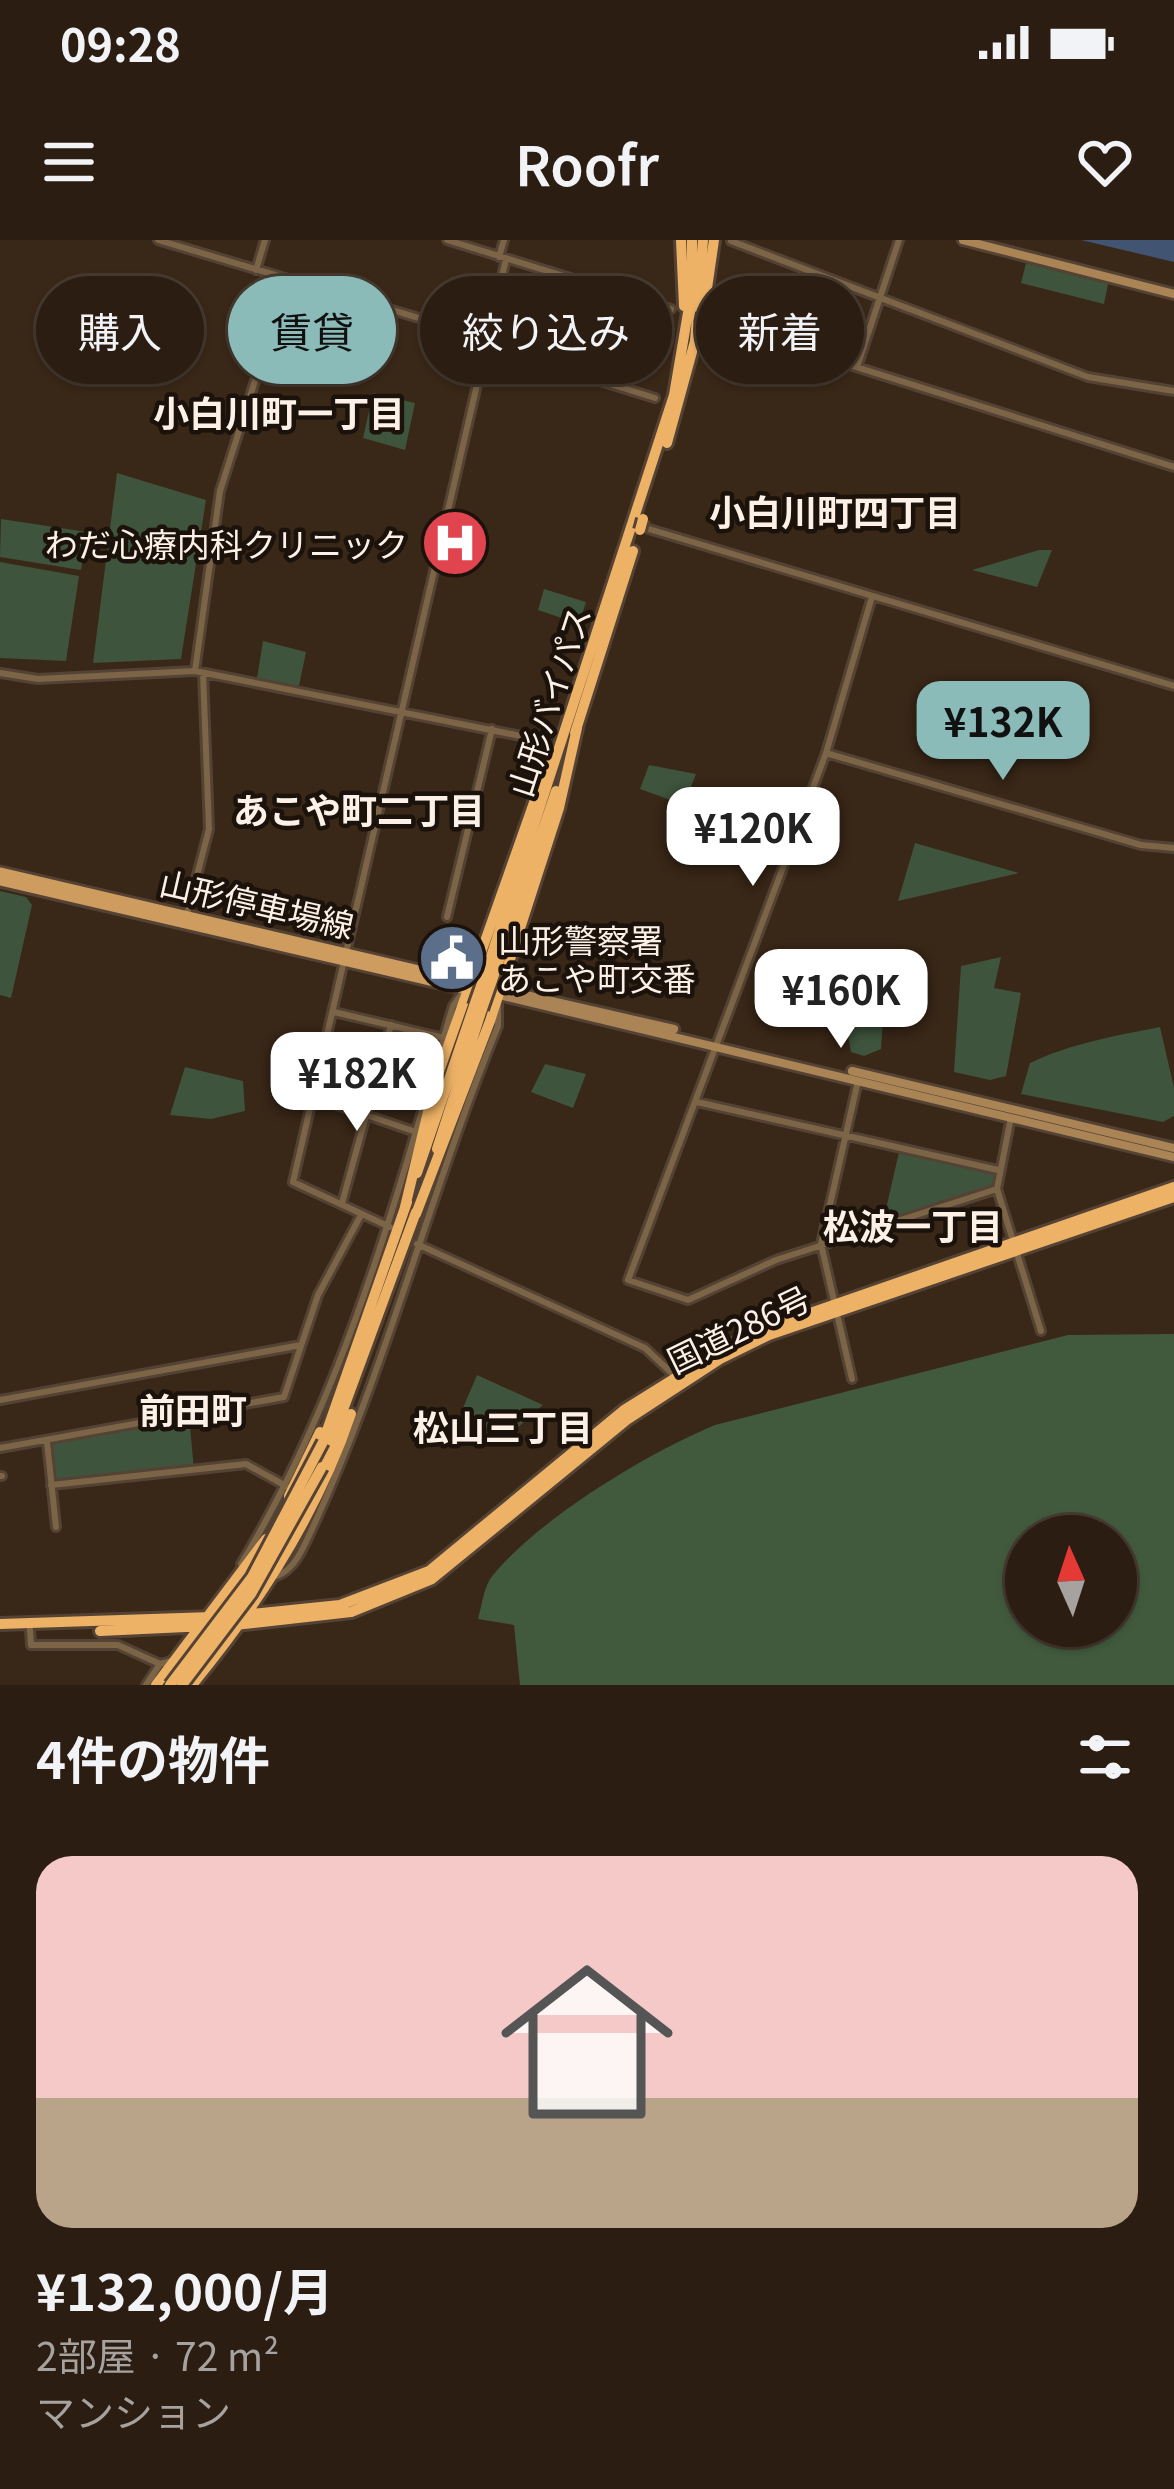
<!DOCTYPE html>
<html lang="ja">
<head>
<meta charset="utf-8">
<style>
	body { margin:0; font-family:Georgia,"Noto Sans JP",serif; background:#372a1f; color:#f1f3f6; height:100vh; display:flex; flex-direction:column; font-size:45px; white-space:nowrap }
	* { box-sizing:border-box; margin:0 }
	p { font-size:39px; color:#a6a29f }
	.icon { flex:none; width:66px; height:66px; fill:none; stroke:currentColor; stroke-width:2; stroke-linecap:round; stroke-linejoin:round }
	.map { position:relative; height:1445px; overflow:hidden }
	.side { display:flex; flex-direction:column; background:#2b1d11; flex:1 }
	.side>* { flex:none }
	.banner { position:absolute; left:36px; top:36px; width:1104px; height:108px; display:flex; gap:24px }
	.needle { width:78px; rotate:357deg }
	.fabs { position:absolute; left:1005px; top:1275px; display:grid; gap:24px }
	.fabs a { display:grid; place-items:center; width:132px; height:132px; border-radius:50%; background:#2b1d11; box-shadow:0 3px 9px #0004,0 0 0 3px #473b31; font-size:60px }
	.price { position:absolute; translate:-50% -102px; padding:0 27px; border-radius:24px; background:#fff; color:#222; font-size:39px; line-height:78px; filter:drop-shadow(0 3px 6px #0008) }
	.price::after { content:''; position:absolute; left:50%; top:72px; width:36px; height:27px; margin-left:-18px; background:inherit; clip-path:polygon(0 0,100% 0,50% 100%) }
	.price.selected { background:#8bbbb9; color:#111 }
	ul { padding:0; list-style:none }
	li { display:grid; align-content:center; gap:24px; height:636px; padding:0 36px }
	li span { display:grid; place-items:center; height:372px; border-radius:36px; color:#555 }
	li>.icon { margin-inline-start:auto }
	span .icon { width:216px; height:216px; fill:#fffc; stroke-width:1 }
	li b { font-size:51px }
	h2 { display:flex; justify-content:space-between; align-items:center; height:144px; padding:0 36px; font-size:51px }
	.chip { padding:0 42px; border-radius:54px; background:#2b1d11; box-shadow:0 3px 9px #0004,0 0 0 3px #473b31; font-size:42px; line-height:108px }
	.chip.selected { background:#8bbbb9; color:#111 }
	.status { display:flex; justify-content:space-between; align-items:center; height:84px; padding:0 60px; background:#2b1d11; direction:ltr }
	.status svg { height:33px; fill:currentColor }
	header { display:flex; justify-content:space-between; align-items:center; height:156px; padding:0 36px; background:#2b1d11; font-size:54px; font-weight:600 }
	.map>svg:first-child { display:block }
	.green { fill:#3f543c }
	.forest { fill:#415a3d; fill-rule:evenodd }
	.water { fill:#415573 }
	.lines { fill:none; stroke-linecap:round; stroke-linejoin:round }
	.street-casing { stroke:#544334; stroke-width:12 }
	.secondary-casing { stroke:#544334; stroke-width:14 }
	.primary-casing { stroke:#544334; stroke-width:15 }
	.highway-casing { stroke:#544334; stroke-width:16 }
	.street { stroke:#7c6447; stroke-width:6 }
	.secondary { stroke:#aa8455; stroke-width:8 }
	.primary { stroke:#cd9c5e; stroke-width:9 }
	.highway { stroke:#edb266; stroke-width:10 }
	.highway-bridge-casing { stroke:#544334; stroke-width:16; stroke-linecap:butt }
	.highway-bridge { stroke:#edb266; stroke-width:10 }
	.labels { text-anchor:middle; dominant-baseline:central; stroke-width:9; stroke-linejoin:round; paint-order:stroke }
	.poi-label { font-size:33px; fill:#fdf1e7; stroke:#1a120b; text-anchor:end }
	.street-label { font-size:33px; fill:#fdf1e7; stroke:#1a120b }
	.neighbourhood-label { font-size:36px; font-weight:bold; fill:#fdf1e7; stroke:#1a120b }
</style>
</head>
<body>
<div class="status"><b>09:28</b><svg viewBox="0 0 49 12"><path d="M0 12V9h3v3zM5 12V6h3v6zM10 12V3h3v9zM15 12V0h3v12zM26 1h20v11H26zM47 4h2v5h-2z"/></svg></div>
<header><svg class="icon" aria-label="menu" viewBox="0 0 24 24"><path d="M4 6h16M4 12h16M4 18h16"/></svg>Roofr<svg class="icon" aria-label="heart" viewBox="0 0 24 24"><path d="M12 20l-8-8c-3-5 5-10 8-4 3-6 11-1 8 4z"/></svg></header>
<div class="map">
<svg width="1174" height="1445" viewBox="0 0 1174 1445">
	<rect width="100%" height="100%" fill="#392717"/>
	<path class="green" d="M1026 23 1108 44 1104 64 1021 43Z
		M373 153 415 163 405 210 363 198Z
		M117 233 206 260 181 419 93 423Z
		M1 279 87 292 81 330 0 317Z
		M1039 310H1052L1037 347 972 330Z
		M0 322 79 336 66 421 0 418Z
		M544 349 586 362 579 384 538 370Z
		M263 401 306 412 299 446 257 438Z
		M649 525 696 534 684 565 640 549Z
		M915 603 1019 633 898 661Z
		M0 651 26 657 32 665 11 758 0 755Z
		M1001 717 994 748 1021 753 1006 836 990 840 954 832 961 726Z
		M876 768 878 781H883L881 809 864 816 851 812 845 780Z
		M1160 787 1174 848V876L1163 882 1021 854 1030 823C1072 803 1115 796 1160 787Z
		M545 824 586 834 573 868 531 852Z
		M185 827 243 841 245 871 211 879 170 875Z
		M899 912 994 934 993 946 883 982Z
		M477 1135 543 1165 506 1198 460 1175Z
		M189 1175 194 1230 51 1245 47 1202Z"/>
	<path class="forest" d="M1174 1094V1445H520L514 1385 478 1379C482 1365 484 1345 493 1335 539 1279 647 1213 715 1185L1068 1095ZM1026 1296H1116V1386H1026Z"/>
	<path class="water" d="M1081 0H1174V22Z"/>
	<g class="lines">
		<g class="street-casing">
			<path id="street" d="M158 0 519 108 552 126 655 158
				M447 0 671 69
				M731 1 1088 137 1174 151
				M499 17 504 0
				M256 30 265 0
				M710 81 1174 227
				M857 127 899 0
				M649 289 1174 446
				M871 360 826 513 628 1040 688 1060 776 1020 997 949
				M195 431 220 251 287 40
				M0 433 38 439 195 431 546 501
				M826 513 1141 605 1174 608
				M447 677 492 489
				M186 678 209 589 203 433
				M334 772 444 798
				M314 857 413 891
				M697 862 998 930
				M1011 877 997 949 1041 1091
				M342 963 391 785
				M390 987 293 942 506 19
				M417 1004 645 1108 678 1139
				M852 1139 821 1004 858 841
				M0 1160 301 1105
				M47 1202 56 1287
				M0 1208 284 1157 318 1055 361 975
				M0 1236H2
				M51 1245 246 1224 286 1246
				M241 1324C346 1151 396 958 453 766L463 752
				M273 1337C288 1334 297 1320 304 1306 384 1140 428 956 498 786V765
				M30 1390 31 1405H118L160 1424
				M146 1445 160 1424 172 1421"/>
		</g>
		<g class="secondary-casing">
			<path id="secondary" d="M963 0 1174 54
				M500 749 674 789
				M499 755 1174 917
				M852 831 1174 908"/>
		</g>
		<g class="primary-casing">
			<path id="primary" d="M0 632 474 743
				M0 641 469 750"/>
		</g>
		<g class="highway-casing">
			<path id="highway" d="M681 0 684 66
				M705 62 714 0
				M667 203 695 101 703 0
				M575 493 633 311
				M487 729 674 155 692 49V0
				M496 729 556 551
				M437 909 482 769
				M417 933 474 766
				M405 967 435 843 549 520
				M416 974 490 781 559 568 577 488
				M323 1202 407 962
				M322 1227 416 972
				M289 1256 320 1192
				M243 1375 340 1365 429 1331 624 1170 717 1112 767 1088 1174 947
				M0 1384 212 1377
				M235 1385 351 1372 432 1339 628 1179 720 1119 769 1095 1174 957
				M100 1391 207 1386
				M156 1445 266 1299
				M192 1445C259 1364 317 1274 351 1174"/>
		</g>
		<use href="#street" class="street"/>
		<use href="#secondary" class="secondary"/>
		<use href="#primary" class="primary"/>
		<use href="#highway" class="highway"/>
		<g class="highway-bridge-casing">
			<path id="highway-bridge" d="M701 84 703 73
				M640 290 643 279
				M474 766 487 729
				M482 769 496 729
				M170 1445 252 1337 323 1202
				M182 1445 251 1354 322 1227"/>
		</g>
		<use href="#highway-bridge" class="highway-bridge"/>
	</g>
	<defs>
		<g id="hospital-disc" transform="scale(3.45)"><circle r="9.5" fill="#e0444e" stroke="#1a120b"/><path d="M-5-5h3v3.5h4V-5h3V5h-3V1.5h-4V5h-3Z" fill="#fff"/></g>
		<g id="civic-disc" transform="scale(3.45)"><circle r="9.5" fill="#5c6f8a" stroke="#1a120b"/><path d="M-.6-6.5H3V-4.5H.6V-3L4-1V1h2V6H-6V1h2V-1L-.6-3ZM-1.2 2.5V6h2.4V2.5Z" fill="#fff"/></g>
	</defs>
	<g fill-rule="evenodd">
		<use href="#hospital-disc" x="455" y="303"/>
		<use href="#civic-disc" x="452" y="718"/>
	</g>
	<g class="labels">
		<g class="poi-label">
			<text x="408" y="303">わだ心療内科クリニック</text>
			<text x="498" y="699" text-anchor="start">山形警察署<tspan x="498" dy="38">あこや町交番</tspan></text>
		</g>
		<g class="street-label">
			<text transform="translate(548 461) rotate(-72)">山形バイパス</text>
			<text transform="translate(257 663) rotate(13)">山形停車場線</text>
			<text transform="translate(738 1088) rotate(-26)">国道286号</text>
		</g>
		<g class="neighbourhood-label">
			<text x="279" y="171">小白川町一丁目</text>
			<text x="835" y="270">小白川町四丁目</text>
			<text x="359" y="568">あこや町二丁目</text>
			<text x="913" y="984">松波一丁目</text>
			<text x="193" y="1168">前田町</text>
			<text x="503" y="1185">松山三丁目</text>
		</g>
	</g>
</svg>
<div class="fabs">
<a><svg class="needle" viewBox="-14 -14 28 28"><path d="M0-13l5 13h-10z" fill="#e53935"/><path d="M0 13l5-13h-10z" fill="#a6a29f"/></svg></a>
</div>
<b class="price selected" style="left:1003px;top:543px">¥132K</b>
<b class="price" style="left:753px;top:649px">¥120K</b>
<b class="price" style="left:841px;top:811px">¥160K</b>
<b class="price" style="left:357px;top:894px">¥182K</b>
<div class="banner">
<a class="chip">購入</a>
<a class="chip selected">賃貸</a>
<a class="chip">絞り込み</a>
<a class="chip">新着</a>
</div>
</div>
<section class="side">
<h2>4件の物件<svg class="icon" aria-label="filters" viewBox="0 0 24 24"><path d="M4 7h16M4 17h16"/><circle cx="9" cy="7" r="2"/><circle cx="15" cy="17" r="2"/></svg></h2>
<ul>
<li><span style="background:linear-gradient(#f6c9c9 65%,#b9a48a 0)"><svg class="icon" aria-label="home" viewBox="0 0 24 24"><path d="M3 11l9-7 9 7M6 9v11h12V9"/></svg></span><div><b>¥132,000/月</b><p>2部屋 · 72 m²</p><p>マンション</p></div></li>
</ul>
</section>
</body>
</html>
